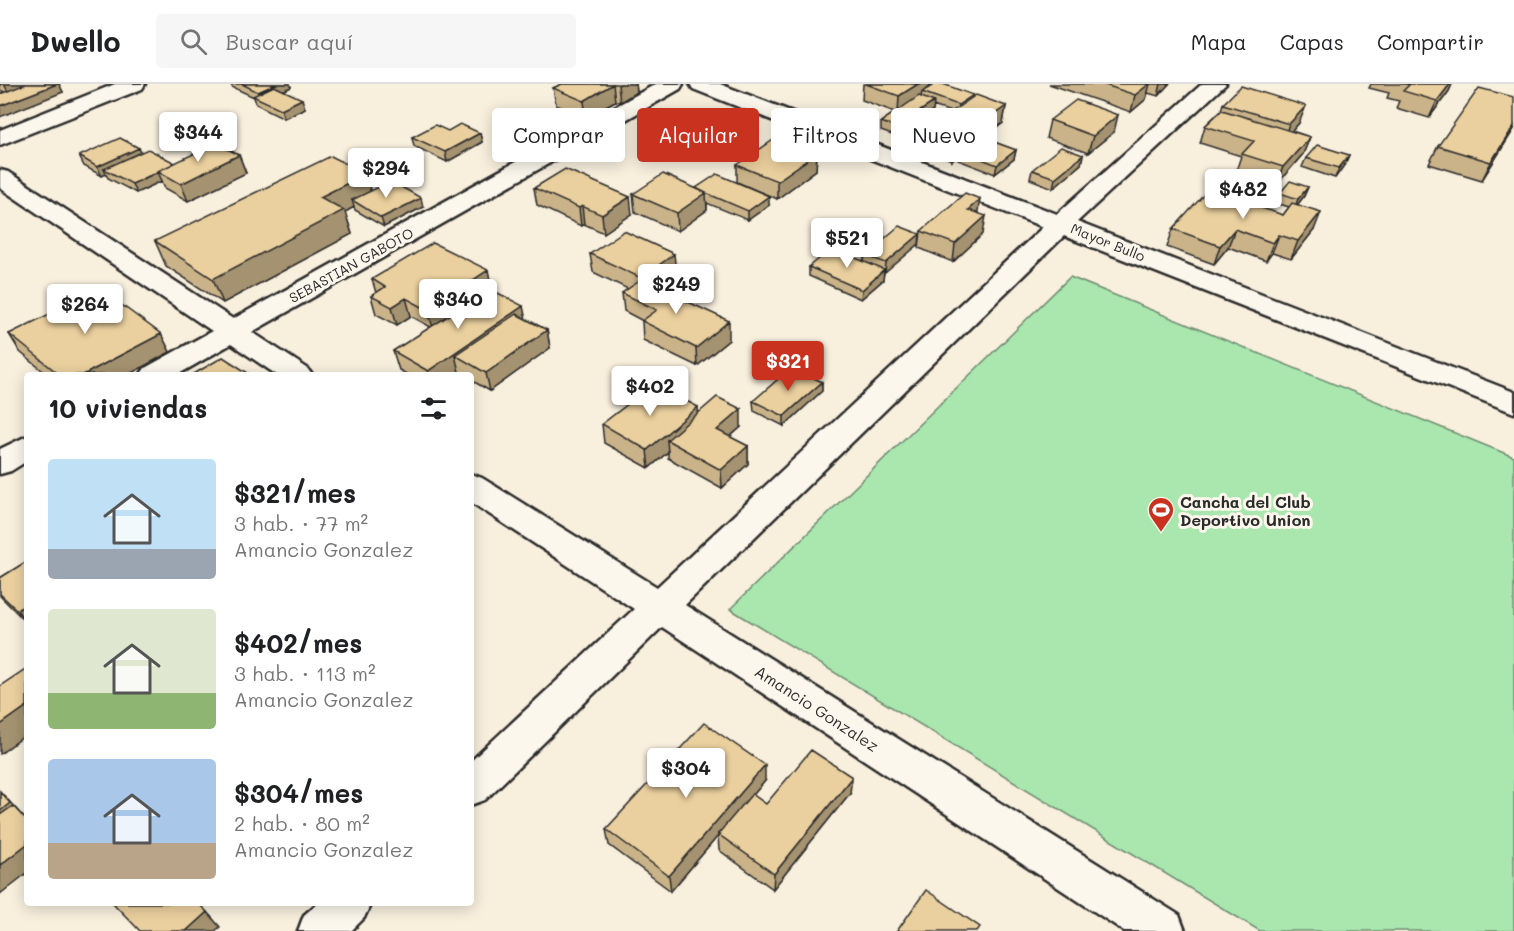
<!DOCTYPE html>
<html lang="es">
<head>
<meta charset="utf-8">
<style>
	body { margin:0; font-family:Mali,sans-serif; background:#f6f6f6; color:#202124; height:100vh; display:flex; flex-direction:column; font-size:22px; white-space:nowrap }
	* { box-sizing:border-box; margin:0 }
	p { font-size:20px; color:#757577 }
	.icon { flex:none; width:33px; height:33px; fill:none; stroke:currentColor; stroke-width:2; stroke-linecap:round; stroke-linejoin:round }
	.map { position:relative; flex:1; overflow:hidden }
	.sheet { position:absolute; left:24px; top:288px; width:450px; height:534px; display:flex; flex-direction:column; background:#fff; border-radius:6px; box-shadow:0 3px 15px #0003 }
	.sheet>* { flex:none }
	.banner { position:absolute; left:492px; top:24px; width:570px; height:54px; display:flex; gap:12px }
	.price { position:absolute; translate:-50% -51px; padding:0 14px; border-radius:6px; background:#fff; color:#222; font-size:20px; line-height:39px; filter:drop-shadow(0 2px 3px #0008) }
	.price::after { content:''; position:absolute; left:50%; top:36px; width:18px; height:14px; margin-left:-9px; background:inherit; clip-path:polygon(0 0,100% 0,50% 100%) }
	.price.selected { background:#c8321e; color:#fff }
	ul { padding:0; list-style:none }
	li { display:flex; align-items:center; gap:18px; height:150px; padding:0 24px }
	li span { display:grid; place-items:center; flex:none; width:168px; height:120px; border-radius:6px; color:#555 }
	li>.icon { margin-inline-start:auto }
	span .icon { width:72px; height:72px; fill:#fffc; stroke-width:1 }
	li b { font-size:26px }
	h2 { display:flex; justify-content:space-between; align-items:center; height:72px; padding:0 24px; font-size:26px }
	.pill { padding:0 21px; border-radius:6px; background:#fff; box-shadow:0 3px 15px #0003; font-size:21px; line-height:54px }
	.pill.selected { background:#c8321e; color:#fff }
	header { display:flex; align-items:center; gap:36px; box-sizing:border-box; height:84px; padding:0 30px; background:#fff; border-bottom:2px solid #e0e0e0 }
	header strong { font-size:28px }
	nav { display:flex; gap:33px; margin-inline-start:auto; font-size:21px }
	.search { width:420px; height:54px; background:#f6f6f6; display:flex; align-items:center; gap:15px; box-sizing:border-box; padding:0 21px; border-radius:6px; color:#757577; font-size:22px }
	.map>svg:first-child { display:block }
	.green { fill:#a9e7af; stroke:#6a896d; stroke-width:1.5 }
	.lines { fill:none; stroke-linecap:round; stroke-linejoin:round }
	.street-casing { stroke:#2b2b2b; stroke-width:5 }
	.street { fill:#fbf7ec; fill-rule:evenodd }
	.wall { fill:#cab389; stroke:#2b2b2b; stroke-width:1.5; fill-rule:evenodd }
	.shaded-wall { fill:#a4926f; stroke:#2b2b2b; stroke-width:1.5 }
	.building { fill:#ebd09f; stroke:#2b2b2b; stroke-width:1.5 }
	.labels { text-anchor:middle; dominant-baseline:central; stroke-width:6; stroke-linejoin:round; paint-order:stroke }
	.far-street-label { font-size:14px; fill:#2b2b2b; stroke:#fbf7ec }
	.poi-label { font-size:16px; font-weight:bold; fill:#2b2b2b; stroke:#fbf7ec; text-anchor:start }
	.street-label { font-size:16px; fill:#2b2b2b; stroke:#fbf7ec }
</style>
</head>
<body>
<header>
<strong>Dwello</strong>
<div class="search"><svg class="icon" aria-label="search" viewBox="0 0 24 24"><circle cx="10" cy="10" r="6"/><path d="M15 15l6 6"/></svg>Buscar aquí</div>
<nav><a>Mapa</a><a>Capas</a><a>Compartir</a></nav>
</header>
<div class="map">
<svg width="1514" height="847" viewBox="0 0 1514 847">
	<rect width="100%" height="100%" fill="#f8efdd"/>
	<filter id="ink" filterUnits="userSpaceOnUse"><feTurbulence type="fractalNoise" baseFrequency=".0167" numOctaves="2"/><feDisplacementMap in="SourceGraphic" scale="12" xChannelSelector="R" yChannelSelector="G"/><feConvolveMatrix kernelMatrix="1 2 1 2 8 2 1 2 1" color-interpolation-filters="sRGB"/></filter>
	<g filter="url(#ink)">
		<path class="green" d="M1070 193 1514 373V847H1260L730 525Z"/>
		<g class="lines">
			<g class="street-casing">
				<path id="street" d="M115 0H145L142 5 0 61V46Z
					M656 0H683L680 5 252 248 307 284 312 291H277L231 260 177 291H140L145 284 212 247 0 104V86L8 88 233 235Z
					M690 0H720L1057 130 1202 0H1226L1077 138 1514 308V329L1064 152 685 521 1179 831 1185 847H1124L662 543 485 716 471 721V677L634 525 471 418V390L482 394 657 503 1043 143 693 5Z
					M27 352V377L11 387 0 390V365Z
					M318 819H371L364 834 351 847H298L304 831Z"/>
			</g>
			<use href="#street" class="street"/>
		</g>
		<path class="wall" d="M0 0H59L63 8H4L0 6Z
			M231 0H290L291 3 283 7 305 24 284 34 256 20 254 13 232 3Z
			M562 0H636L637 8 620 18 615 17 586 33 556 21 553 4Z
			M863 0H930L929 3 1006 22 1003 39 983 54 1016 66 1014 75 995 90 958 76V72L952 77 920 65 922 50 911 58 881 47V38L895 28 862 16ZM933 22 951 28 934 40 935 33 928 30 933 27Z
			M1049 0H1169L1158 12 1148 9 1146 15 1131 28Z
			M1371 0H1452L1449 7 1429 34 1396 24 1399 17 1387 14 1389 9 1369 4Z
			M1223 20 1299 39 1292 47 1310 53 1303 70 1276 101 1236 87 1241 72 1200 59 1205 42 1221 26Z
			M1050 36 1114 48 1088 69 1046 54Z
			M1514 45 1482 96 1429 80 1438 62Z
			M448 47 480 49 482 58 447 78 414 62 412 53Z
			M139 64 140 68 175 79 239 71 246 89 188 117 165 104 162 97 136 109 108 94 106 90 102 92 84 82 79 72Z
			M817 69 816 86 777 115 737 98V81Z
			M1083 71 1081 80 1053 104 1030 95 1032 86Z
			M1349 71 1345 80 1335 94 1302 83 1306 74Z
			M1308 103 1304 112 1298 120 1314 146 1291 175 1272 169 1266 177 1228 163 1214 180 1167 163 1173 145 1283 131 1289 123 1276 119 1280 109Z
			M534 104 632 130 604 149 584 140 581 142 537 121Z
			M696 104 769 121 748 136 707 119V126L678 147 635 128 633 110Z
			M371 107 423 123 384 143 355 126 354 123 345 128 352 150 223 219 166 182 155 157Z
			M978 129 983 150 953 178 919 164 921 147Z
			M920 150 919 160 884 188 883 196 861 215 809 192V183L864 178 865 171Z
			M590 170 676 188 655 203 729 256 697 282 643 256 642 237H643L624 227 622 209 628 205 593 188Z
			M372 195 492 205H491L526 235 547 246 550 264 490 307 471 296V291H461L459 290V288L454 291H408L399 286 393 267 431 243 411 232 397 241 376 230 371 212 376 209Z
			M9 250H161L170 268 128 291H48L20 268Z
			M822 298V307L784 342 754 327 753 317Z
			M699 329 741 343 730 353 748 362V380L722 404 668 374V368L649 384 604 359 602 340Z
			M27 477V534L24 536 0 512V494Z
			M765 697 753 711 766 720 850 709 773 805 719 766 718 752 671 807 609 761 606 745Z"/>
		<path class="shaded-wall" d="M4 0H46L11 13Z
			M57 0H59L63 8 0 33V22Z
			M276 0H290L291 3 263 16 261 15 258 8Z
			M613 0 615 17 586 33 584 17Z
			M621 0H636L637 8 620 18 618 1Z
			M918 0H930L929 8H922L921 13 898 29 899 12Z
			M1149 0H1150L1146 15 1131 28 1135 11Z
			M1161 0H1169L1158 12Z
			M1450 0H1452L1449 7 1429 34 1437 17Z
			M973 11 972 20 957 30 958 21Z
			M302 15 305 24 284 34 281 25Z
			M934 18 933 27 919 36 920 27Z
			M1006 22 1003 39 964 68 959 66 958 72 952 77 954 60Z
			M1306 22 1299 39 1283 57 1289 40Z
			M1118 31 1114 48 1088 69 1093 52Z
			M935 33 934 42 922 48V50L911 58 912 49Z
			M1514 42V45L1482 96 1491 78Z
			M480 49 482 58 447 78 445 68Z
			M1310 53 1303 70 1276 101 1283 83Z
			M139 64 143 73 104 85 106 90 102 92 97 83Z
			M1016 66 1014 75 995 90 997 81Z
			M817 69 816 86 777 115V97Z
			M239 71 246 89 188 117 181 100Z
			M1083 71 1081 80 1053 104 1055 94Z
			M1349 71 1345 80 1335 94 1339 84Z
			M158 88 162 97 136 109 132 100Z
			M366 90 372 114 352 116 354 123 345 128 352 150 223 219 213 195 320 113Z
			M1308 103 1304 112 1294 125 1298 115Z
			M706 109 707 126 678 147 677 129Z
			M769 112V121L748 136V127Z
			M630 113 632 130 604 149 602 131Z
			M421 114 423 123 384 143 381 134Z
			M980 115 977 133 968 126Z
			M582 122 584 140 581 142 579 124Z
			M1321 128 1314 146 1291 175 1298 157Z
			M986 132 983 150 953 178 955 160Z
			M1235 145 1228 163 1214 180 1220 162Z
			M920 150 919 160 885 189 886 179Z
			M1279 151 1272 169 1266 177 1273 159Z
			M674 170 676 188 643 212 641 194Z
			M488 186 492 205 433 244 428 226Z
			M884 186 883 196 861 215 862 206Z
			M406 214 411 232 397 241 392 223Z
			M523 222 527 241 455 271 459 288 454 291H429L428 287Z
			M729 237V256L697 282 696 264Z
			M547 246 550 264 490 307 486 289Z
			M161 250 170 268 128 291H83Z
			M822 298V307L784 342V332Z
			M698 323 699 341 667 356 668 368 649 384 647 366Z
			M741 325V343L717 364V346Z
			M748 362V380L722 404 721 386Z
			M27 520V534L24 536 17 526Z
			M27 622V650L0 670V641Z
			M765 681V697L719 751 718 750V752L671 807 669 792Z
			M852 693 850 709 773 805 774 790Z
			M0 707 27 737 0 756Z
			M27 760V789L0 810V781Z
			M207 828 220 843 215 847H186Z"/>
		<path class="building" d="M26 0H57L0 22V10Z
			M242 0H276L258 8Z
			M562 0H613L584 17 553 4Z
			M866 0H918L899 12Z
			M935 0H943L973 11 958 21 922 8Z
			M1102 0H1149L1135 11Z
			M1406 0H1450L1437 17 1403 7 1409 1Z
			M274 2 302 15 281 25 253 12Z
			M1241 2 1306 22 1289 40 1223 20Z
			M1479 4 1514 13V42L1491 78 1438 62Z
			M976 11 1006 22 954 60 922 48Z
			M919 12 934 18 920 27 935 33 912 49 881 38Z
			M1076 16 1118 31 1093 52 1050 36Z
			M1222 26 1310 53 1283 83 1242 70 1254 57 1205 42Z
			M460 40 480 49 445 68 412 53 435 41 448 47Z
			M978 52 1016 66 997 81 959 66Z
			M120 54 139 64 97 83 79 72Z
			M776 54 817 69 777 97 737 81Z
			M216 59 239 71 181 100 158 87Z
			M1317 61 1349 71 1339 84 1306 74Z
			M1061 63 1083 71 1055 94 1032 86Z
			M148 65 175 79 158 87H159L132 100 104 85Z
			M331 72 366 90 320 113 344 126 213 195 155 157Z
			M565 85 630 113 602 131 582 122 579 124 534 104Z
			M663 90 706 109 677 129 633 110Z
			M717 90 769 112 748 127 706 109 696 104Z
			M391 97 421 114 381 134 352 116Z
			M1290 97 1308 103 1298 115 1280 109Z
			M1208 106 1283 131 1292 119 1321 128 1298 157 1279 151 1273 159 1235 145 1220 162 1173 145Z
			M965 109 980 115 968 126 986 132 955 160 921 147Z
			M899 142 920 150 886 179 865 171Z
			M624 147 674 170 641 194 590 170Z
			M433 159 488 186 428 226 406 214 392 223 371 212 385 203 372 195Z
			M832 164 884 186 862 206 809 183Z
			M641 196 729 237 696 264 642 237 657 226 622 209Z
			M100 205 161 250 83 291H60L9 250Z
			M490 205 523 222 428 287 393 267Z
			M516 230 547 246 486 289 455 271Z
			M223 273 251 291H192Z
			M792 283 822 298 784 332 753 317Z
			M654 300 698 323 647 366 602 340Z
			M717 313 741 325 717 346 748 362 721 386 667 356Z
			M27 477V520L17 526 0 510V494Z
			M27 584V622L0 641V602Z
			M704 639 765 681 669 792 606 745Z
			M811 666 852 693 774 790 718 750 752 710 766 720Z
			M0 708 10 719 0 727Z
			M13 722 27 737V760L0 781V731Z
			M926 806 980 843 977 847H897Z
			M113 819H198L207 828 186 847H140Z"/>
	</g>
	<defs>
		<g id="stadium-pin" transform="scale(1.35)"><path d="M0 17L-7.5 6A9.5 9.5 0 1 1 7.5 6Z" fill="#c8321e" stroke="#fbf7ec"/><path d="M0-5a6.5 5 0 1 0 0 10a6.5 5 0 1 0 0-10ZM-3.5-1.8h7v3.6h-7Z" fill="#fff"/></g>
	</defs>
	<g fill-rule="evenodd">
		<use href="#stadium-pin" x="1161" y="426"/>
	</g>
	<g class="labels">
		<g class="far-street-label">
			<text transform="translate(1108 158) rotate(22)">Mayor Bullo</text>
			<text transform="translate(351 181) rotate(-29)">SEBASTIAN GABOTO</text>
		</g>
		<g class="poi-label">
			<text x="1180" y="417">Cancha del Club<tspan x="1180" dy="18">Deportivo Union</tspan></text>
		</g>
		<g class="street-label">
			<text transform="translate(817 624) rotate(33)">Amancio Gonzalez</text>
		</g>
	</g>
</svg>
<b class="price" style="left:198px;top:79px">$344</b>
<b class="price" style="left:386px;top:115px">$294</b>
<b class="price" style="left:1243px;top:136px">$482</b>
<b class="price" style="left:847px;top:185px">$521</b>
<b class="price" style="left:676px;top:231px">$249</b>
<b class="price" style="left:458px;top:246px">$340</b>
<b class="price" style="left:85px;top:251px">$264</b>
<b class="price selected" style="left:788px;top:308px">$321</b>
<b class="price" style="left:650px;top:333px">$402</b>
<b class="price" style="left:686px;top:715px">$304</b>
<div class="banner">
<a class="pill">Comprar</a>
<a class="pill selected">Alquilar</a>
<a class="pill">Filtros</a>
<a class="pill">Nuevo</a>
</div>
<section class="sheet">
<h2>10 viviendas<svg class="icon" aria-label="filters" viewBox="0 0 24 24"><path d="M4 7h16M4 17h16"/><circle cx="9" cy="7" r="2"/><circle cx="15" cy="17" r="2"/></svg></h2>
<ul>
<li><span style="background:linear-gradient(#bfe0f5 75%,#9aa5b1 0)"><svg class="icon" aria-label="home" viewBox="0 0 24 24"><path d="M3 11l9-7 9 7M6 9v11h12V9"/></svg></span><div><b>$321/mes</b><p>3 hab. · 77 m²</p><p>Amancio Gonzalez</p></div></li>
<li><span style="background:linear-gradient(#dfe7d0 70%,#8fb573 0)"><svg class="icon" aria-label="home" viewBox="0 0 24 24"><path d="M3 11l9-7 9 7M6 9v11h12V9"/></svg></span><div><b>$402/mes</b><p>3 hab. · 113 m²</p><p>Amancio Gonzalez</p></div></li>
<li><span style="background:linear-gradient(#a9c7e8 70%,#b9a48a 0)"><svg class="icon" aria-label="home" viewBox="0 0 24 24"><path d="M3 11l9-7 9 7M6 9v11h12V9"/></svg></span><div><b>$304/mes</b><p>2 hab. · 80 m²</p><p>Amancio Gonzalez</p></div></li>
</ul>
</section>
</div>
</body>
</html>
